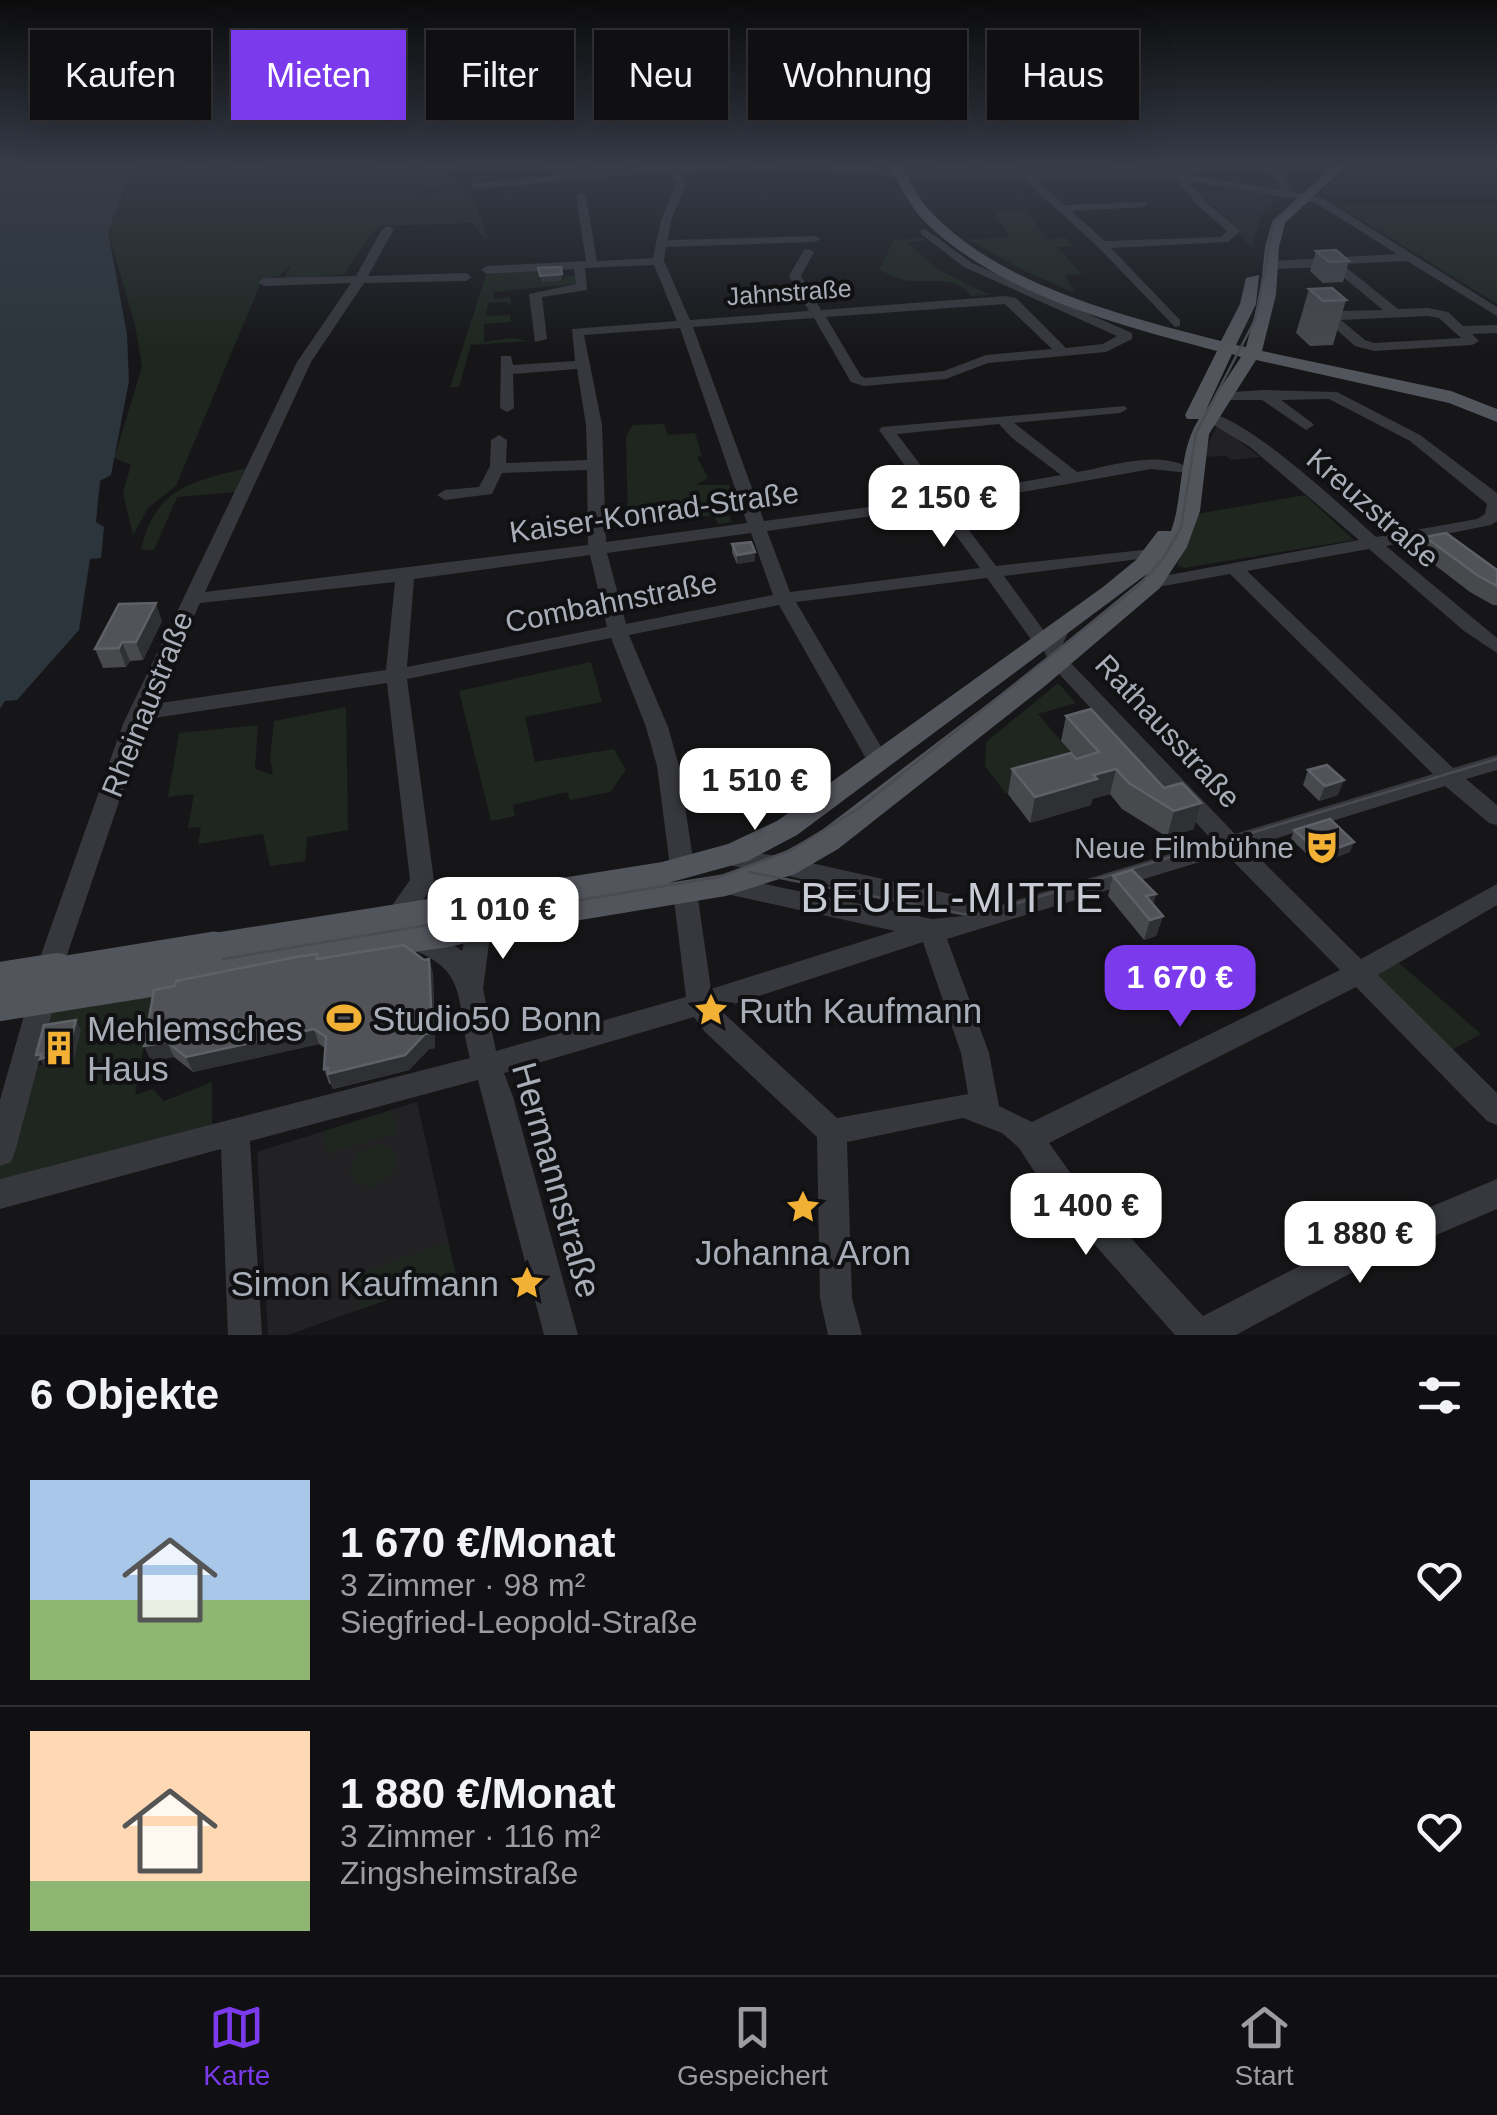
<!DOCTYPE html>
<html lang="de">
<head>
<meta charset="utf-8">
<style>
	body { margin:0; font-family:Arial,sans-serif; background:#1e1e20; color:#f1f3f6; height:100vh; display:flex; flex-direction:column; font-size:38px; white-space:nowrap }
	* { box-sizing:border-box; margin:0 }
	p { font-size:32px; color:#9c9d9f }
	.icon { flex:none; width:55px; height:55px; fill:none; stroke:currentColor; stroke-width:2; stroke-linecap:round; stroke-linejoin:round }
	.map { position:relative; height:1335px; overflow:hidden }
	.panel { display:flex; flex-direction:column; background:#101012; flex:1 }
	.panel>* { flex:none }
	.guide { position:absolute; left:30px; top:30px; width:1438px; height:90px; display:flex; gap:20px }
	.price { position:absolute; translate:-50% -85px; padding:0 22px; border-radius:20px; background:#fff; color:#222; font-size:32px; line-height:65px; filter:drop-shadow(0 2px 5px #0008) }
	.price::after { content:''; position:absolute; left:50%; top:60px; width:30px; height:22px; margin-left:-15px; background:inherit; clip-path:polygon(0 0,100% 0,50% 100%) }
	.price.on { background:#7c3aed; color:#fff }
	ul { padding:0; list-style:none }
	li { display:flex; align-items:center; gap:30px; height:250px; padding:0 30px }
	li+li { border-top:2px solid #303032 }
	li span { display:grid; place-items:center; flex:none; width:280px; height:200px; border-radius:0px; color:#555 }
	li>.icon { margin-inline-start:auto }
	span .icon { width:120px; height:120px; fill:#fffc; stroke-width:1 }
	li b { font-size:42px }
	h2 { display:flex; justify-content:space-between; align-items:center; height:120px; padding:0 30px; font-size:42px }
	.chip { padding:0 35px; border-radius:0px; background:#101012; box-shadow:0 10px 40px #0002,0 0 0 2px #303032; font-size:35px; line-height:90px }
	.chip.on { background:#7c3aed; color:#fff }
	.tab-bar { display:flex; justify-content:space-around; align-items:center; height:140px; border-top:2px solid #303032; background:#101012; font-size:28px; color:#9c9d9f }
	.tab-bar a { display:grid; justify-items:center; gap:5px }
	.tab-bar .on { color:#7c3aed }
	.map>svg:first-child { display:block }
	.built { fill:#222225 }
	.green { fill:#1e261f }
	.water { fill:#2c353c }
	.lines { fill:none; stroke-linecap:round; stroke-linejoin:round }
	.minor { fill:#37383d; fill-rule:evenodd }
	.major { fill:#53555c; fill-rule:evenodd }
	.tram-far1 { stroke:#4a4c52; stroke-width:2.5 }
	.tram { stroke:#4a4c52; stroke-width:4 }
	.major-bridge-far1 { stroke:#53555c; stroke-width:29 }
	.major-bridge { stroke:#53555c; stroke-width:38 }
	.wall { fill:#47494d }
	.shaded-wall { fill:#2f3033 }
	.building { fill:#525359; stroke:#5f6168; stroke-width:2.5 }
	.labels { text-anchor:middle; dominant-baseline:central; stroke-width:8; stroke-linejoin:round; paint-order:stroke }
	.far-street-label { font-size:25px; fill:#a8adb8; stroke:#111113 }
	.street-label { font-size:30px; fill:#a8adb8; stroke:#111113 }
	.poi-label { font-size:30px; fill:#a8adb8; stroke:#111113; text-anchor:end }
	.near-poi-label { font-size:35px; fill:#a8adb8; stroke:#111113; text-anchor:start }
	.near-street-label { font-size:35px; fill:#a8adb8; stroke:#111113 }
	.near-quarter-label { font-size:42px; letter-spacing:2.5px; fill:#c9ccd4; stroke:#111113 }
</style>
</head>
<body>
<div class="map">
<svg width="1497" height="1335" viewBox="0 0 1497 1335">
	<rect width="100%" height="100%" fill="#161618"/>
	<path class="built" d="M1246 190 1266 194 1275 200 1261 216 1252 248 1214 206 1193 192Z
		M1216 427 1224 429 1260 457 1231 460 1226 456 1202 457Z
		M417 1102 456 1275 288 1335H268L257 1152Z"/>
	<path class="green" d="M135 164H424L442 187 413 195 447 190 427 164H437L476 205 488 238 484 239 473 223 380 226 369 236 345 274 284 279 291 265 279 276 262 280 176 486 148 508 133 536 123 492 131 465 114 458 142 367 135 325 108 232Z
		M1354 164H1497V199L1329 197 1323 191Z
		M1334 203 1497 204V304Z
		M1026 210 1047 239 1066 238 1073 246 1057 247 1082 274 1065 275 1075 293 1025 271 968 239 1010 238 993 211Z
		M922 238 925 240 907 243 937 269 990 295 971 296C955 275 933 283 910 281 900 280 889 274 879 270L894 240Z
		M536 270 540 283 563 281 564 276 574 275 578 284 493 292 494 299 510 297 511 305 506 302 488 303 486 316 510 315 511 322 484 324V342L510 338 530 341 471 345 459 387H450L486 275Z
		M664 424 668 435 695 433 702 456 697 457 708 478 696 485H729L731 490 715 492 718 499 714 500 717 508 727 511 732 522 718 524 714 515 636 527 634 523 628 524 626 436 633 425Z
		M247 468 236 492 177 497 154 550H141C154 489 192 481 247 468Z
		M1305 495 1354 540 1184 568 1177 565 1197 514Z
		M591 662 602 702 525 717 535 762 614 749 626 770 610 792 570 800 567 792 513 805 515 816 491 821 459 691Z
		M1058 683 1076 703 1038 714 1091 777H1065L1006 794 985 766 986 742Z
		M346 707 348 830 307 837 305 861 270 866 263 834 198 844 201 827 188 828 194 794 168 797 179 733 258 725 255 769 273 775 270 758 274 721Z
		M1398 962 1481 1034 1452 1050 1378 981 1379 975Z
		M153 996 135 1095 153 1089 164 1101 212 1082V1134L0 1194V1162L37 1066 47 1064V1069L61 1066 63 1062 37 1037 45 1013Z
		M392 1110 396 1133 327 1154 324 1131Z
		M384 1145 391 1148 397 1159 393 1174 372 1187 357 1184 350 1174C352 1155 365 1145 384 1145Z
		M448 1242 456 1275 359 1310 354 1275Z"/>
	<path class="water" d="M0 164H134L108 232 127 334 129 381 111 475 100 481 96 522 104 527 101 558 90 559 79 630 17 700 5 701 0 709Z"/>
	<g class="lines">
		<path class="minor" d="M681 164H720L678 170 686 184 671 220 668 240 815 236 821 239 815 242 666 247 664 261 690 320 809 311 789 276 804 250 808 249 814 252 801 276 821 310 1005 296 1016 298 1066 348 1103 344 1117 336 964 267 921 234V230L925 229 972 263 1132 333V339L1106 352 988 363 946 379 864 386 851 382 814 318 693 327 764 521 929 499 879 430 882 427 1125 406 1127 409 1120 413 1014 423 1077 472C1112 466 1155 450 1188 467V473L1151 469 950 505 996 566 1161 548 1164 552 1155 557 1004 576 1047 635 1053 624H1067L1070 628 1061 648 1066 658 1235 834 1433 774 1230 574 1152 588 1143 583 1152 578 1359 540 1250 447 1204 419V413C1240 410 1346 510 1376 537L1477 519 1485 514 1487 504 1410 441 1329 399 1281 400 1311 422 1314 425 1306 430 1262 400H1223L1216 396 1218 393 1263 390 1337 392 1420 435 1497 493V521L1491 525 1386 546 1497 638V653L1464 631 1369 549 1247 571 1453 768 1497 755V770L1466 779 1497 805V825L1489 823 1445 786 1248 847 1361 959 1497 884V905L1378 975 1497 1093V1125L1487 1121 1356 987 1049 1143 1069 1171 1203 1316 1344 1243 1497 1179V1209L1366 1265 1236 1335H1175L1047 1191 1019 1148 1002 1133 963 1118 847 1142 852 1298 862 1335H828L820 1298 817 1137 705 1032 694 1017 504 1073 513 1097 578 1335H544L478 1080 250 1141 262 1335H228L221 1149 0 1209V1179L470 1058C455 1005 471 969 409 949L405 942 409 935C426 929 449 940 462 951L469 921 478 918 487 921 491 928 483 989 496 1051 686 997 673 892 676 885 685 883 694 885 697 892 711 989 895 931 717 892 714 885 717 878 726 876 932 919 964 916 784 875 716 863 712 857 716 851 724 848 784 857 1000 905 1213 841 1051 665 1042 647 1035 645 987 578 796 602 890 762 887 767H871L868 762 779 605 629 635 668 727 679 766 694 866 691 872 682 875 673 872 670 866 657 766 646 727 611 638 407 679 434 881C424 898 411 931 388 924L384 917 410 880 387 683 147 719 68 952 15 1152 11 1162 0 1166V1100L42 952 123 724 297 362 351 283 264 286 258 282 264 278 356 276 382 229 388 226 394 229 368 276 466 273 472 277 466 281 364 283 311 362 205 592 588 545 587 470 502 473 492 494 445 500 437 495 445 490 479 487 490 466 491 440 499 435 507 440 506 463 587 460 586 425 577 369 513 374 514 408 507 412 500 408 501 356H511L513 365 575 361 572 329 677 321 654 265 585 268 587 290 542 297 547 339 535 342 529 294 576 284 574 269 487 274 481 270 487 266 586 261 576 196 581 193 586 196 597 261 653 258 661 220 676 184 668 171 475 189 470 186 475 183ZM1005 304 1052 349 986 355 944 371 865 378 861 376 826 317ZM680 328 747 523 606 542 602 425 584 335ZM999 424 1012 438 1061 475 944 496 897 434ZM935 507 980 568 790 592 767 531ZM751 533 773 595 626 624 607 553ZM590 555 607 627 407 667 414 579ZM395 582 386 670 154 704 200 603ZM1226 854 1340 970 1032 1122 999 1106 989 1053 947 939ZM923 942 961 1053 968 1094 837 1118 719 1009Z
			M809 164H840L930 175 1172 173 1176 169 1183 174 1282 190 1267 164H1277L1293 192 1324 199 1497 307V316L1407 261 1342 264 1398 309 1428 308 1448 312 1463 326 1497 325V333L1472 334 1479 341 1472 345 1374 351 1355 346 1328 322V316L1340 311 1383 310 1331 267 1271 269 1265 265 1271 261 1397 254 1316 203 1304 200 1188 181 1205 201 1240 231 1228 242 1111 248 1180 320V326L1175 327 1098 247 1025 180 930 181ZM1176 179 1197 205 1227 231 1221 237 1105 241 1071 211 1143 207 1148 204 1147 202 1064 205 1036 180ZM1428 316 1439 318 1461 338 1374 343 1365 340 1341 320Z"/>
		<path class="major" d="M887 164H899C910 180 920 202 934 215 1004 287 1128 317 1221 341L1240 304 1246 278 1259 275 1256 304 1236 345 1246 347 1260 295 1265 247 1272 222 1335 164H1348L1285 223 1279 247 1276 295 1262 351 1451 391 1497 409V422L1449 403 1256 360 1209 434 1200 511 1187 547 1160 588 1045 686 838 849 795 874 726 896 514 931 449 947 210 981 198 977 194 968 198 959 206 956 198 946 203 937 214 933 662 862 728 844 777 821 1103 587 1136 560 1158 531H1171C1184 495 1178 451 1199 419H1187L1185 415 1217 351C1117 324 1002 296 925 222 910 207 899 182 887 164ZM1232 354 1241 357 1206 410ZM1147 574 1144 578 1027 674 818 833 773 858 725 874 668 883 748 861 797 835Z"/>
		<path class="tram-far1" d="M749 872 963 914 985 913 1497 759
			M132 974 719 877 791 850 858 809 1138 586 1163 559 1181 528 1196 433 1255 320 1274 221 1338 164"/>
		<path class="tram" d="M0 996 147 972"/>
		<path class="major-bridge-far1" d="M42 974 214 946
			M172 974 210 968"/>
		<path class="major-bridge" d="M0 981 57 972
			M0 1002 188 972"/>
	</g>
	<path class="wall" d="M1316 251 1349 261 1343 282 1323 283 1310 271Z
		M1309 289 1346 300 1333 345 1310 346 1296 333Z
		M1425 537 1497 570V605H1493L1470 592 1419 553Z
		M732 544 755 552V561L737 564 732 553Z
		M162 621 143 660 130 661 126 667 103 668 95 649Z
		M1066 716 1194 829 1167 837 1122 809 1110 794 1092 799 1091 805 1030 823 1008 794 1012 769 1077 759 1061 741Z
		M1308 770 1338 795 1319 801 1303 785Z
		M1294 830 1350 852 1317 864 1291 839Z
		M1113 876 1156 894 1153 904 1163 916 1156 936 1144 940 1108 896Z
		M319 958 429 959 433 974 435 1048 429 1049 409 1070 333 1089 331 1084H329L324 1069 325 1048 319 1044 193 1072 174 1057 151 1061 154 990Z"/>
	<path class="shaded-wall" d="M562 274V281L541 283 540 276Z
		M755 552V561L737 564V555Z
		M156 603 162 621 143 660 136 642Z
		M122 642 130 661 126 667 119 648Z
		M1116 769 1110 794 1092 799 1091 805 1030 823 1035 797Z
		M1344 780 1338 795 1319 801 1325 786Z
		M1201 803 1194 829 1167 837 1174 811Z
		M1354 842 1350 852 1317 864 1321 854Z
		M1156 894 1150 914 1146 896Z
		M1163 916 1156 936 1144 940 1150 920Z
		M429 959 433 974 435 1048 429 1049 409 1070 333 1089 328 1074 425 1034Z
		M76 1020 81 1030 74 1060 46 1069 40 1059Z
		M314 1029 319 1044 193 1072 186 1057Z
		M167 1042 174 1057 151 1061 144 1046Z"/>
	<path class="building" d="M1336 250 1349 261 1329 262 1316 251Z
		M561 267 562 274 540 276 538 268Z
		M1332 288 1346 300 1323 301 1309 289Z
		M1446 533 1497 570V586L1477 575 1425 537Z
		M751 542 755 552 737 555 732 544Z
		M156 603 136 642H122L119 648 95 649 119 604Z
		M1091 709 1164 788 1182 783 1201 803 1174 811 1129 783 1116 769 1093 775 1097 779 1035 797 1012 769 1071 753 1076 759 1099 752 1066 716Z
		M1327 765 1344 780 1325 786 1308 770Z
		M1330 819 1354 842 1321 854 1294 830Z
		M1132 870 1156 894 1146 896 1163 916 1150 920 1113 876Z
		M404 945 424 960 429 959 432 1033 425 1034 405 1055 328 1074V1068L324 1069 326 1037 314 1029 186 1057 167 1042 144 1046 154 990 175 986 176 981 296 957 317 954V959Z
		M76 1020 68 1050 40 1059 42 1054 36 1055 44 1025Z"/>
	<linearGradient id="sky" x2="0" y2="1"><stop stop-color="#0c0c0d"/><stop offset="0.47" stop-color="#363c48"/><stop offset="1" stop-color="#363c48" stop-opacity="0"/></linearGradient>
	<rect width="1497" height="351" fill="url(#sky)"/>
	<defs>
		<g id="theatre-bare" transform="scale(2.7)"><path d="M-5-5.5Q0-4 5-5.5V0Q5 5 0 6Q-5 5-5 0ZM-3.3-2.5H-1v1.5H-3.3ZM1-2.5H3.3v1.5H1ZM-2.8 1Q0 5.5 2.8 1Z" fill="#f2b134" stroke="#111113" stroke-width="2.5" paint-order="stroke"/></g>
		<g id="sight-bare" transform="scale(2.7)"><path d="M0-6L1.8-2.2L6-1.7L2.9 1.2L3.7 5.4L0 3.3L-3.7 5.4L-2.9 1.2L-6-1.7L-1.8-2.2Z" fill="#f2b134" stroke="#111113" stroke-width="2.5" paint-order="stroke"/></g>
		<g id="stadium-bare" transform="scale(2.7)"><path d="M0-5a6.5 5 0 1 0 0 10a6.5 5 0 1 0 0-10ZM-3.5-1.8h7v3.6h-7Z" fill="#f2b134" stroke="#111113" stroke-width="2.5" paint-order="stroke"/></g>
		<g id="building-bare" transform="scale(2.7)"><path d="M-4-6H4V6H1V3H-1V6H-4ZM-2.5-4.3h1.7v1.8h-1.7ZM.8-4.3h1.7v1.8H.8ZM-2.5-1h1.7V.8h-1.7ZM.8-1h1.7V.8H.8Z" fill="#f2b134" stroke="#111113" stroke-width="2.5" paint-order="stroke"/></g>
	</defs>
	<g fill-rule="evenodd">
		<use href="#theatre-bare" x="1322" y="847"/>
		<use href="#sight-bare" x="711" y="1010"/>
		<use href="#stadium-bare" x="344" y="1018"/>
		<use href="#building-bare" x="59" y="1048"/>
		<use href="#sight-bare" x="803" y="1207"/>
		<use href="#sight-bare" x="527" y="1283"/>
	</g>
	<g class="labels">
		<g class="far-street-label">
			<text transform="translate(789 292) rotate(-4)">Jahnstraße</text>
		</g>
		<g class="street-label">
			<text transform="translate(1373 508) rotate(41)">Kreuzstraße</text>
			<text transform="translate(654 512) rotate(-8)">Kaiser-Konrad-Straße</text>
			<text transform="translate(611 602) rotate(-11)">Combahnstraße</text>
			<text transform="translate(147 704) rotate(-68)">Rheinaustraße</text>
			<text transform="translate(1168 731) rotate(47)">Rathausstraße</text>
		</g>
		<g class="poi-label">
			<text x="1294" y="847">Neue Filmbühne</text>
		</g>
		<g class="near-poi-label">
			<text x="739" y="1010">Ruth Kaufmann</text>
			<text x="372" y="1018">Studio50 Bonn</text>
			<text x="87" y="1028">Mehlemsches<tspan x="87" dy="40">Haus</tspan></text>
			<text x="803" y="1252" text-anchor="middle">Johanna Aron</text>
			<text x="499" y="1283" text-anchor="end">Simon Kaufmann</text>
		</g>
		<g class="near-street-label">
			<text transform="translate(557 1180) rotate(74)">Hermannstraße</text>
		</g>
		<g class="near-quarter-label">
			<text x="953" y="897">BEUEL-MITTE</text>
		</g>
	</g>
</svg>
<b class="price" style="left:944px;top:550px">2 150 €</b>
<b class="price" style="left:755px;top:833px">1 510 €</b>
<b class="price" style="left:503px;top:962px">1 010 €</b>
<b class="price on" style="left:1180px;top:1030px">1 670 €</b>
<b class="price" style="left:1086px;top:1258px">1 400 €</b>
<b class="price" style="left:1360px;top:1286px">1 880 €</b>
<div class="guide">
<a class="chip">Kaufen</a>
<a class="chip on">Mieten</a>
<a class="chip">Filter</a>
<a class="chip">Neu</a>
<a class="chip">Wohnung</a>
<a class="chip">Haus</a>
</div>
</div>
<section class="panel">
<h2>6 Objekte<svg class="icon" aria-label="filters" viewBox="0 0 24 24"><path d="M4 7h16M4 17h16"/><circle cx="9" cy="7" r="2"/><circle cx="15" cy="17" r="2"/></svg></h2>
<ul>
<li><span style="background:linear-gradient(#a9c7e8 60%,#8fb573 0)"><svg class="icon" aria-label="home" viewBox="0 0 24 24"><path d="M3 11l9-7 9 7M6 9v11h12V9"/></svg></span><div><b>1 670 €/Monat</b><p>3 Zimmer · 98 m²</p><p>Siegfried-Leopold-Straße</p></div><svg class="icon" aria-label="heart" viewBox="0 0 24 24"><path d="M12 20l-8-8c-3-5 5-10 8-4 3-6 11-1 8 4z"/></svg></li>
<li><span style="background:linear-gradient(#ffd9b3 75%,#8fb573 0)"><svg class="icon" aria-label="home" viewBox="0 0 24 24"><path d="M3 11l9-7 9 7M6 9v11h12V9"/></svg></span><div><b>1 880 €/Monat</b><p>3 Zimmer · 116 m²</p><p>Zingsheimstraße</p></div><svg class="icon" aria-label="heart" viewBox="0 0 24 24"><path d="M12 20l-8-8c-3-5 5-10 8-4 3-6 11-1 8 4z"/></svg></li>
</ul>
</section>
<nav class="tab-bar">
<a class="on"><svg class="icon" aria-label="map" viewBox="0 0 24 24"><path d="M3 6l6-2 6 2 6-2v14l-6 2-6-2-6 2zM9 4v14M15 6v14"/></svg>Karte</a>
<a><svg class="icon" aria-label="saved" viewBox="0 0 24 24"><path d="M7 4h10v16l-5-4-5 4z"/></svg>Gespeichert</a>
<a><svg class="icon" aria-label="home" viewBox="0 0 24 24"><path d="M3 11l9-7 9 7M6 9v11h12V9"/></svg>Start</a>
</nav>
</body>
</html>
